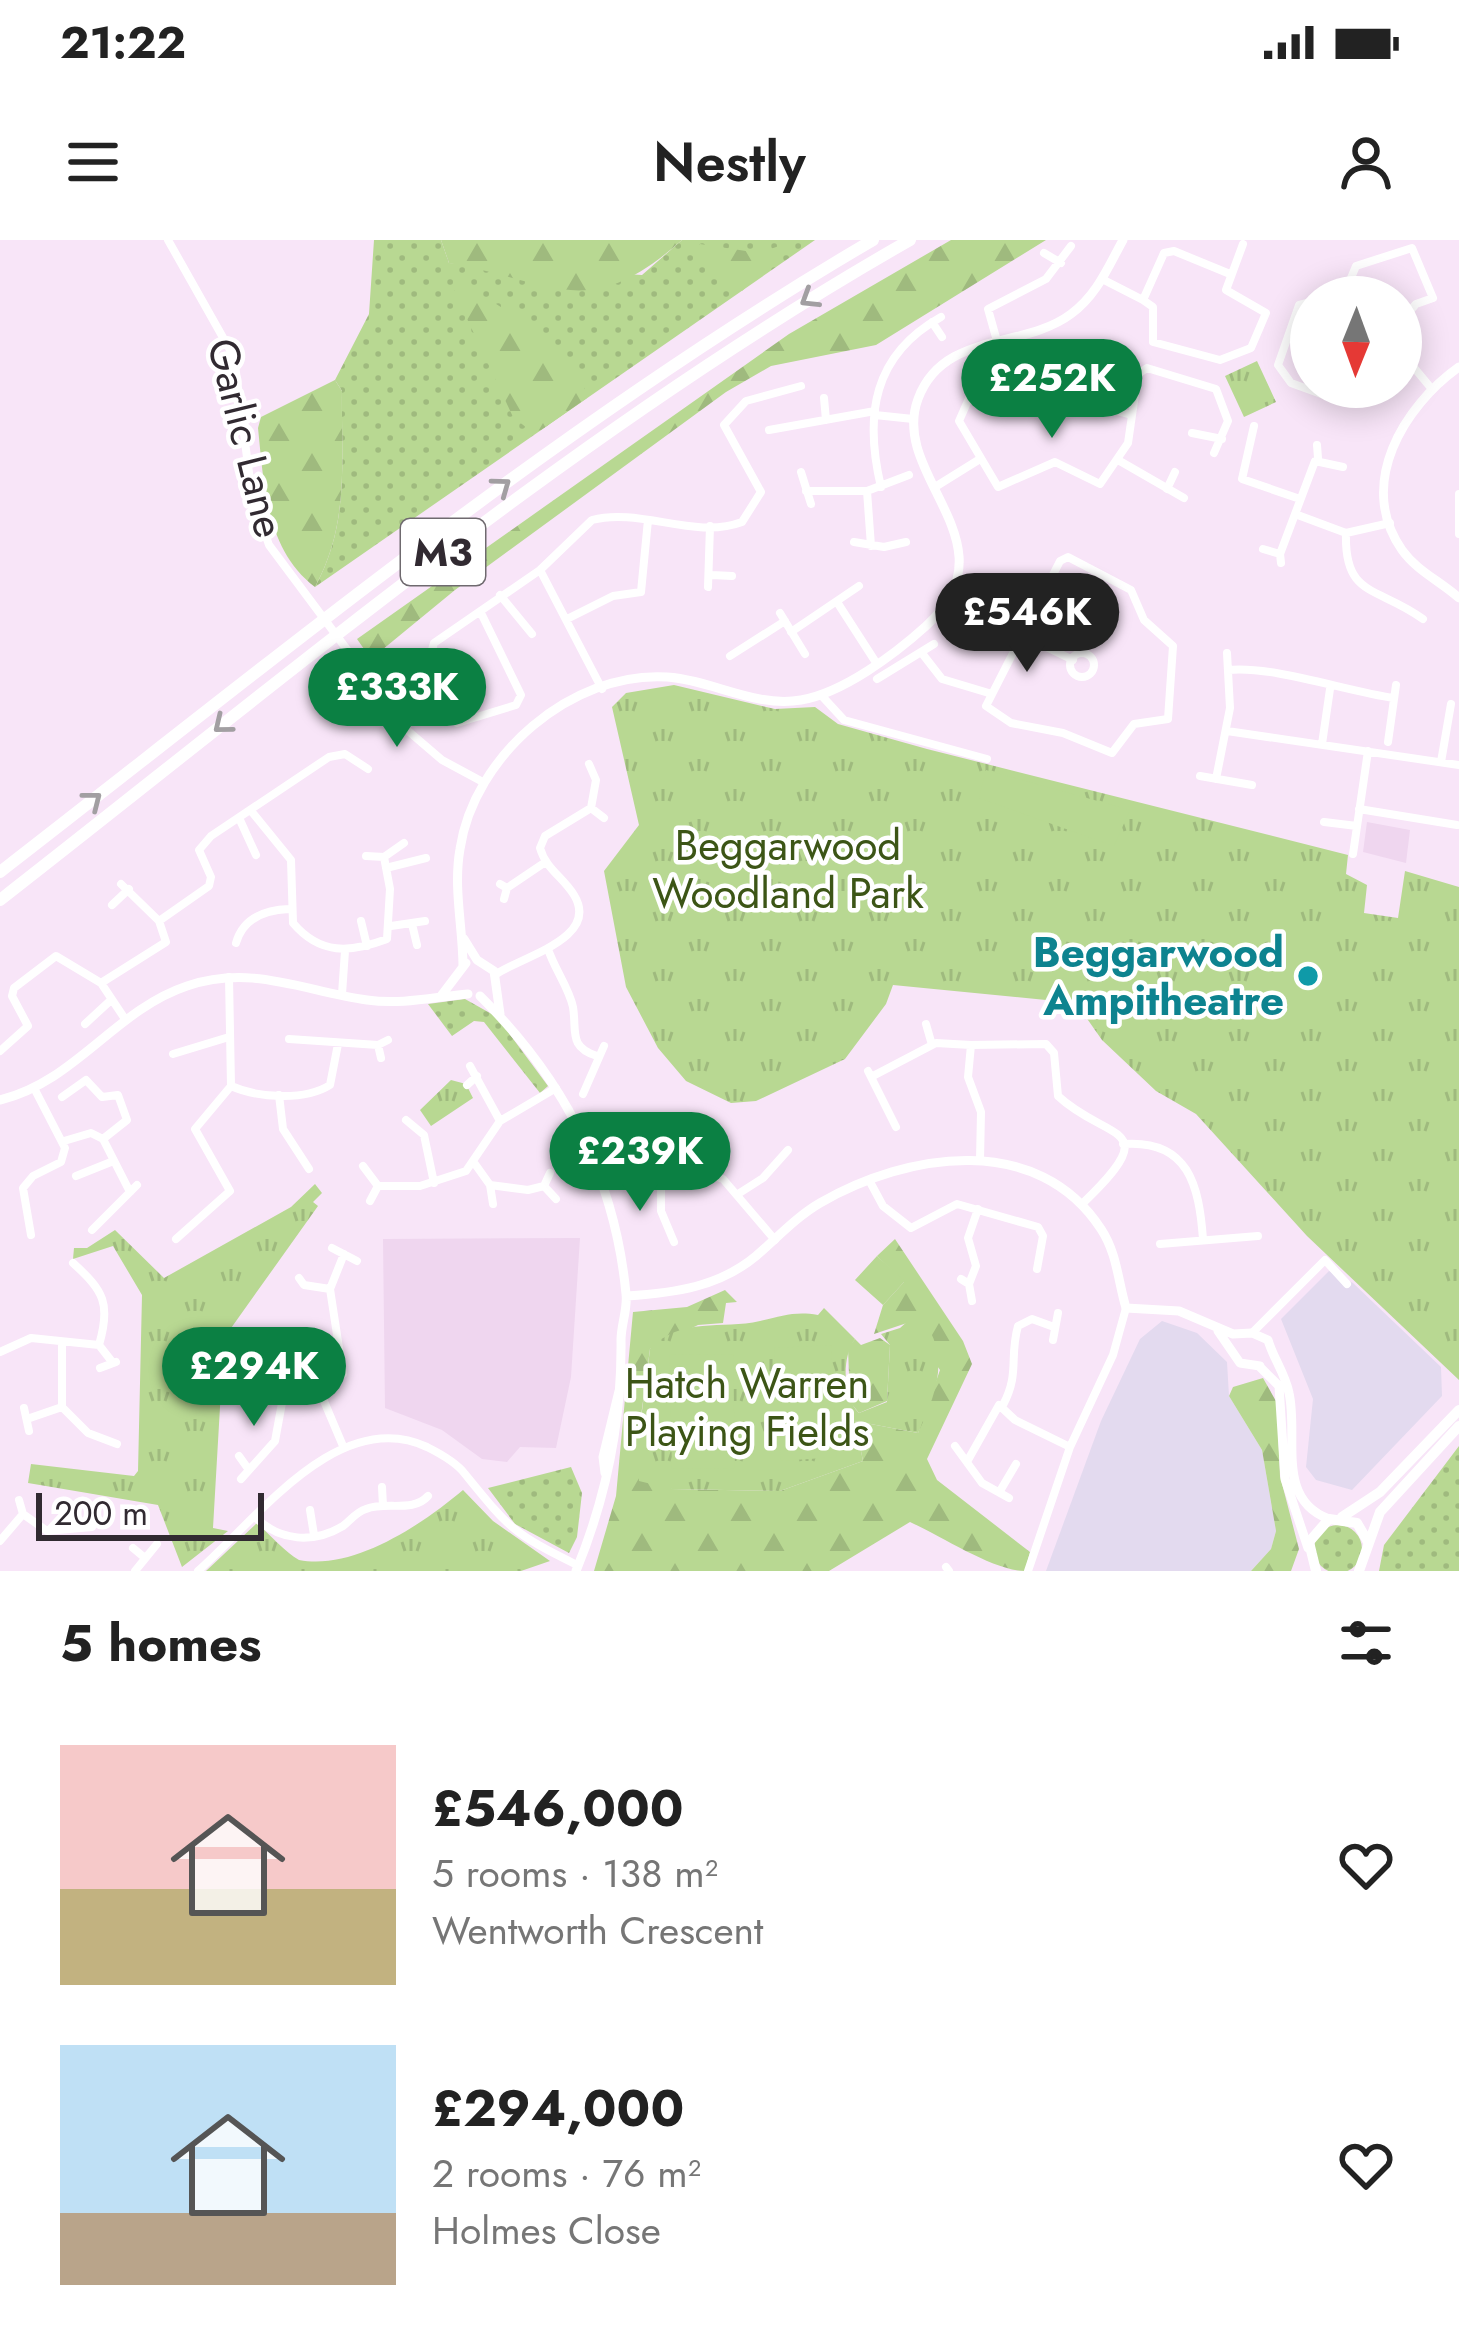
<!DOCTYPE html>
<html lang="en">
<head>
<meta charset="utf-8">
<style>
	body { margin:0; font-family:Jost,sans-serif; background:#f2f2f2; color:#222; height:100vh; display:flex; flex-direction:column; font-size:45px; white-space:nowrap }
	* { box-sizing:border-box; margin:0 }
	p { font-size:39px; color:#767676 }
	.icon { flex:none; width:66px; height:66px; fill:none; stroke:currentColor; stroke-width:2; stroke-linecap:round; stroke-linejoin:round }
	.map { position:relative; height:1331px; overflow:hidden }
	.details { display:flex; flex-direction:column; background:#fff; flex:1 }
	.details>* { flex:none }
	.needle { width:78px; rotate:181deg }
	.fabs { position:absolute; left:1290px; top:36px; display:grid; gap:24px }
	.fabs a { display:grid; place-items:center; width:132px; height:132px; border-radius:50%; background:#fff; box-shadow:0 6px 30px #0003; font-size:60px }
	.scale { position:absolute; left:36px; bottom:30px; width:228px; box-sizing:border-box; padding-left:12px; border:6px solid #312a31; border-top:0; font-size:33px; line-height:42px; white-space:nowrap; color:#312a31; -webkit-text-stroke:9px #fff; paint-order:stroke }
	.price { position:absolute; translate:-50% -102px; padding:0 27px; border-radius:42px; background:#0b8043; color:#fff; font-size:39px; line-height:78px; filter:drop-shadow(0 3px 6px #0008) }
	.price::after { content:''; position:absolute; left:50%; top:72px; width:36px; height:27px; margin-left:-18px; background:inherit; clip-path:polygon(0 0,100% 0,50% 100%) }
	.price.current { background:#222; color:#fff }
	ul { padding:0; list-style:none }
	li { display:flex; align-items:center; gap:36px; height:300px; padding:0 60px }
	li span { display:grid; place-items:center; flex:none; width:336px; height:240px; border-radius:0px; color:#555 }
	li>.icon { margin-inline-start:auto }
	span .icon { width:144px; height:144px; fill:#fffc; stroke-width:1 }
	li b { font-size:51px }
	h2 { display:flex; justify-content:space-between; align-items:center; height:144px; padding:0 60px; font-size:51px }
	.status { display:flex; justify-content:space-between; align-items:center; height:84px; padding:0 60px; background:#fff; direction:ltr }
	.status svg { height:33px; fill:currentColor }
	header { display:flex; justify-content:space-between; align-items:center; height:156px; padding:0 60px; background:#fff; font-size:54px; font-weight:600 }
	.map>svg:first-child { display:block }
	.commercial { fill:#e3daef }
	.built { fill:#efd6ef }
	.grass { fill:url(#grass-dots) }
	.forest { fill:url(#forest-firs) }
	.park { fill:url(#park-tufts) }
	.garden { fill:#b8d892 }
	.lines { fill:none; stroke-linecap:round; stroke-linejoin:round }
	.minor { stroke:#fff; stroke-width:8 }
	.tertiary { stroke:#fff; stroke-width:9 }
	.primary { stroke:#fff; stroke-width:10 }
	.motorway { stroke:#fff; stroke-width:12 }
	.oneway { stroke:#a29fa2 }
	.culture-dot { fill:#0f9aa8; stroke:#fff; stroke-width:4.5 }
	.labels { text-anchor:middle; dominant-baseline:central; stroke-width:9; stroke-linejoin:round; paint-order:stroke }
	.shield { fill:#fff; stroke:#6f6a6f; stroke-width:3 }
	.shield-label { font-size:39px; font-weight:bold; fill:#312a31 }
	.street-label { font-size:42px; fill:#312a31; stroke:#fff }
	.park-label { font-size:42px; fill:#3c5516; stroke:#fff }
	.culture-label { font-size:42px; font-weight:bold; fill:#0d838f; stroke:#fff; text-anchor:end }
</style>
</head>
<body>
<div class="status"><b>21:22</b><svg viewBox="0 0 49 12"><path d="M0 12V9h3v3zM5 12V6h3v6zM10 12V3h3v9zM15 12V0h3v12zM26 1h20v11H26zM47 4h2v5h-2z"/></svg></div>
<header><svg class="icon" aria-label="menu" viewBox="0 0 24 24"><path d="M4 6h16M4 12h16M4 18h16"/></svg>Nestly<svg class="icon" aria-label="person" viewBox="0 0 24 24"><circle cx="12" cy="8" r="4"/><path d="M4 21q1-7 8-7t8 7"/></svg></header>
<div class="map">
<svg width="1459" height="1331" viewBox="0 0 1459 1331">
	<defs>
		<pattern id="grass-dots" width="8" height="8" patternUnits="userSpaceOnUse" patternTransform="scale(3)"><rect width="8" height="8" fill="#b8d892"/><path d="M2 2h.1M6 6h.1" fill="none" stroke="#9fba7e" stroke-width="1.8" stroke-linecap="round"/></pattern>
		<pattern id="forest-firs" width="22" height="20" patternUnits="userSpaceOnUse" patternTransform="scale(3)"><rect width="22" height="20" fill="#b8d892"/><path d="M5 1l3.5 6h-7zM16 11l3.5 6h-7z" fill="#9fba7e"/></pattern>
		<pattern id="park-tufts" width="24" height="20" patternUnits="userSpaceOnUse" patternTransform="scale(3)"><rect width="24" height="20" fill="#b8d892"/><path d="M3 7l-1-3M5 7V3M7 7l1-3M15 17l-1-3M17 17v-4M19 17l1-3" fill="none" stroke="#9fba7e"/></pattern>
	</defs>
	<rect width="100%" height="100%" fill="#f8e5f8"/>
	<path class="commercial" d="M1329 1031 1353 1043 1441 1127 1442 1156 1352 1250 1316 1240 1306 1227 1313 1159 1281 1079Z
		M1162 1081 1197 1093 1227 1122 1229 1156 1262 1210 1276 1291 1271 1309 1251 1331H1046L1101 1181 1140 1099Z"/>
	<path class="built" d="M1367 582 1410 590 1406 623 1363 612Z
		M580 998 571 1137 556 1208 520 1207 507 1222 482 1219 442 1190 385 1168 383 999Z"/>
	<path class="grass" d="M374 0H441L449 23 642 35 682 0H815L315 347C350 283 341 221 342 151L335 140 369 74Z
		M465 759 497 777 548 846 540 853 484 782 474 781 452 796 428 764Z
		M1459 1206V1331H1379L1384 1305Z
		M571 1227 582 1253 577 1297 569 1313 515 1284 488 1248Z
		M1314 1309a24 24 0 1 1 48 0a24 24 0 1 1-48 0Z"/>
	<path class="forest" d="M441 0H682C588 83 558 43 449 23Z
		M796 0 742 51 693 12 700 4 759 13Z
		M951 0H1046L876 105 771 126 726 152 455 350 371 419 357 399 789 94Z
		M458 46C487 49 587 126 587 158L541 190 532 192 513 177 454 51Z
		M335 140 342 151C341 221 350 283 315 347 266 310 264 245 258 188L261 177Z
		M895 999 963 1101 972 1124 927 1219 937 1240 1030 1312 1025 1331C994 1331 941 1296 910 1282L829 1331H594L616 1256 633 1072 687 1067 725 1050 737 1062 726 1063 723 1083 698 1085 650 1109 639 1191 672 1249 780 1251 863 1221 855 1181 918 1193 940 1130 907 1083 874 1094 883 1065 904 1042 877 1016Z
		M880 1098 890 1105 887 1161 859 1173 850 1162 848 1108 855 1099 861 1105Z
		M1263 1138 1277 1163 1280 1236 1299 1309 1291 1331H1251L1271 1309 1276 1291 1262 1210 1229 1156 1233 1147Z"/>
	<path class="park" d="M1257 121 1276 162 1244 177 1225 136Z
		M674 445 775 469 815 467 838 484 927 509 1348 615 1346 634 1367 645 1364 673 1398 678 1405 631 1459 647V1140L1307 996 1196 874 1156 851 1102 800 1076 763 893 745 886 764 845 819 756 861 731 863 686 841 658 808 626 747 604 631 639 585 612 467 626 453Z
		M451 840 466 844 473 858 431 886 420 870Z
		M315 944 322 953 313 962 318 966 224 1098 213 1288 228 1291 182 1327 158 1265 28 1243 31 1224 134 1236 138 1231 142 1055 113 1006 73 1019 74 1008H87L115 990 164 1038 291 967Z
		M824 1068 855 1099C841 1118 843 1158 859 1173L887 1162 890 1105 881 1094 900 1088 917 1073C952 1111 938 1150 918 1193L855 1181 863 1221 780 1251 672 1249 639 1241C636 1197 645 1154 650 1109 681 1076 722 1090 760 1081 782 1076 795 1071 818 1075Z
		M463 1250 493 1281 550 1321 521 1331H206L257 1283C270 1295 285 1312 299 1320 355 1331 425 1282 463 1250Z"/>
	<path class="garden" d="M986 530 1130 570 1114 606 979 558Z
		M877 1016 905 1041 883 1065 855 1040Z
		M831 1105 837 1217 781 1221 774 1108Z
		M733 1114 735 1228 672 1229 669 1115Z"/>
	<g class="lines">
		<path class="minor" d="M168 0 234 117 252 256 269 305 407 490 442 520 481 541
			M1044 13 1061 23
			M1230 34 1174 11 1164 13 1143 60 1153 67V102L1220 120 1251 108 1266 73 1226 50 1243 4
			M1102 39 1143 60
			M1343 57 1356 26 1412 8 1433 58 1416 64 1401 81
			M1311 62 1299 65 1278 125 1291 143 1324 155 1337 147
			M932 82 942 97
			M997 101 988 69 1046 39 1071 6
			M1401 112 1431 148
			M824 158 826 180
			M1128 174 1055 154 1028 117 1017 112 982 129 959 181 998 247 1055 222 1100 244 1128 203 1138 134 1147 128 1216 149 1228 181 1214 213
			M875 175 913 179
			M1254 186 1242 239 1300 259
			M769 190 875 171
			M1192 193 1222 199
			M1317 205 1318 218
			M1118 220 1184 258
			M801 232 811 264
			M881 247C864 175 873 115 941 77
			M935 247 980 219
			M1167 249 1175 232
			M806 251H867L909 235
			M867 251 871 306
			M1459 254V294
			M1295 274 1346 293 1390 283
			M1346 293C1344 358 1378 346 1423 379
			M854 302 884 307 906 302
			M1263 309 1280 314 1281 323
			M1280 314 1315 221 1343 227
			M1068 317 1131 350 1144 380 1173 406 1168 479 1134 484 1112 513 1063 493 1011 483 986 466 1060 321Z
			M540 330 602 449
			M712 335 732 336
			M708 347 710 286
			M500 355 532 394
			M948 359 1073 420
			M837 362 875 421
			M780 373 805 414
			M482 375 521 455 516 465 457 483 426 430 434 403 540 330 592 280C640 267 694 300 742 282L761 252 724 185 746 161 801 146
			M567 379 613 356 641 352 648 280
			M791 392 859 346
			M921 412 942 439 992 454
			M1070 425a12 12 0 1 1 24 0a12 12 0 1 1-24 0Z
			M730 416 785 381
			M1228 430C1270 425 1346 451 1394 458
			M877 439 934 404
			M439 448 469 428 479 438
			M821 455 844 480 987 519
			M1227 491 1459 525
			M1388 502 1396 445
			M1322 504 1330 449
			M1441 522 1451 464
			M589 524 596 540 591 568 604 578
			M1200 536 1252 545
			M1216 539 1230 468 1227 413
			M1359 569 1457 585
			M252 572 291 620 293 683C320 715 350 713 387 699L390 649 384 617
			M240 580 256 615
			M1324 582 1357 586
			M1353 614 1368 511
			M366 616 384 617 404 603
			M386 628 426 618
			M500 644 507 648 504 659
			M507 648 544 623
			M112 665 129 649
			M159 681 209 646 211 637 199 610 211 596 329 517 345 514 368 529
			M361 681 367 706
			M412 684 417 705
			M391 686 425 681
			M236 703C243 678 265 670 289 669
			M548 709C554 728 569 748 573 767 577 791 568 807 597 816
			M495 735C519 717 601 699 574 655 563 637 546 629 540 608L545 596 591 568
			M101 743 166 702 159 681 121 644
			M342 754 345 711
			M85 784 111 760
			M926 784 932 805
			M289 799 378 805
			M0 811 28 786 12 756 14 748 56 716 101 743 125 779
			M173 814 229 797
			M381 818 378 805 388 800
			M470 826 500 881
			M868 831 896 887
			M871 837 936 803 971 805
			M467 845 477 836
			M231 846C258 858 305 861 330 845L338 804
			M583 854 604 806
			M279 855 283 889 309 929
			M62 857 86 840 102 857 118 855 127 880 103 899 91 893 64 901
			M406 880 424 895 434 943
			M690 885 695 932
			M103 899 130 952
			M1123 904C1189 899 1199 946 1203 999
			M980 920 981 872 968 837 971 805 1046 804 1054 813 1058 856C1107 902 1167 883 1082 964
			M475 924 490 945 493 964
			M363 926 378 946 370 961
			M641 931 701 932 723 939 775 1000
			M661 932V971L674 1002
			M550 933 544 946 556 959
			M76 936 111 922
			M869 940 883 966 911 988 957 964 1038 987 1043 996 1037 1029
			M490 945 528 950 544 946
			M378 946H420L466 931 500 881 556 848
			M738 954 763 938 788 910
			M92 990 137 945
			M31 995 23 948 33 936 61 922 65 908 34 848
			M176 999 230 951 195 889 231 846 229 737
			M1160 1004 1258 996
			M332 1008 357 1021
			M73 1023C104 1051 111 1064 99 1105
			M299 1038 304 1045 330 1049
			M961 1039 969 1044 972 1061
			M969 1044 976 1026 968 998 978 969
			M1252 1093 1325 1020 1347 1044
			M1053 1100 1058 1073
			M62 1103V1167L88 1193 117 1204
			M0 1112 31 1098 99 1105 113 1123
			M248 1123 287 1153 318 1147 343 1134 330 1049 344 1014
			M100 1128 116 1122
			M245 1146 254 1128
			M318 1147 343 1206
			M1003 1165C1020 1133 1009 1118 1018 1086L1032 1079 1054 1087
			M24 1168 29 1191
			M27 1179 62 1167
			M955 1206 982 1243 1009 1258
			M239 1216 249 1230
			M968 1220 999 1165 1015 1180 1070 1207
			M241 1239 275 1201 284 1152
			M382 1247 383 1266
			M1000 1251 1016 1224
			M19 1260 23 1274 47 1291 92 1287
			M310 1270 314 1295
			M256 1278C280 1301 313 1304 343 1286 351 1280 356 1272 366 1269 386 1261 413 1273 428 1256
			M0 1301 23 1274
			M133 1308 145 1318
			M946 1327 949 1331
			M135 1331 157 1304
			M198 1331C258 1278 339 1166 427 1207 439 1213 457 1223 465 1234 509 1288 512 1293 577 1325
			M1028 1331 1070 1207 1113 1115 1126 1068"/>
		<path class="tertiary" d="M1459 127C1404 166 1356 244 1402 310 1417 331 1440 341 1459 358
			M464 699 477 720 494 731 500 774
			M463 727C463 687 453 649 460 609 474 516 571 431 667 437 712 440 755 468 801 460 843 453 895 414 926 386 1017 303 889 237 918 159 943 91 1023 110 1071 74 1097 55 1108 27 1123 0
			M441 756 466 723
			M480 756C564 839 615 937 626 1054 628 1068 621 1085 621 1100 622 1182 607 1256 576 1331
			M0 860C75 842 115 770 187 746 253 724 303 751 367 760 402 765 434 757 468 754
			M627 1056C674 1053 719 1047 756 1016 777 998 796 977 820 963 908 912 1038 892 1101 989 1117 1013 1118 1041 1126 1068L1179 1071 1233 1094 1252 1093 1268 1100C1273 1118 1285 1133 1289 1153 1299 1197 1275 1259 1329 1279
			M1218 1091 1240 1123 1260 1126
			M1259 1126 1279 1146 1285 1239 1308 1308
			M605 1233 603 1217 619 1151"/>
		<path class="primary" d="M1342 1277 1380 1252 1459 1170
			M1316 1331 1309 1302 1329 1279 1357 1283 1368 1302
			M1359 1331 1380 1272 1459 1186"/>
		<path class="motorway" d="M0 632C284 412 562 182 873 0
			M0 660C296 429 583 186 910 0"/>
	</g>
	<defs><path id="oneway-chevron" d="M-2-3.5L2.5 0L-2 3.5" fill="none" stroke-width="1.6" stroke-linecap="round" stroke-linejoin="round" transform="scale(3)"/></defs>
	<g class="oneway">
		<use href="#oneway-chevron" transform="translate(809 59) rotate(148)"/>
		<use href="#oneway-chevron" transform="translate(502 246) rotate(-36)"/>
		<use href="#oneway-chevron" transform="translate(222 485) rotate(141)"/>
		<use href="#oneway-chevron" transform="translate(93 560) rotate(-38)"/>
	</g>
	<circle class="culture-dot" cx="1308" cy="736" r="12"/>
	<g class="labels">
		<rect class="shield" x="401" y="279" width="84" height="66" rx="9"/>
		<g class="shield-label">
			<text x="443" y="312">M3</text>
		</g>
		<g class="street-label">
			<text transform="translate(246 198) rotate(76)">Garlic Lane</text>
		</g>
		<g class="park-label">
			<text x="788" y="605">Beggarwood<tspan x="788" dy="48">Woodland Park</tspan></text>
			<text x="747" y="1143">Hatch Warren<tspan x="747" dy="48">Playing Fields</tspan></text>
		</g>
		<g class="culture-label">
			<text x="1284" y="712">Beggarwood<tspan x="1284" dy="48">Ampitheatre</tspan></text>
		</g>
	</g>
</svg>
<div class="fabs">
<a><svg class="needle" viewBox="-14 -14 28 28"><path d="M0-13l5 13h-10z" fill="#e53935"/><path d="M0 13l5-13h-10z" fill="#767676"/></svg></a>
</div>
<div class="scale">200 m</div>
<b class="price" style="left:1052px;top:201px">£252K</b>
<b class="price current" style="left:1027px;top:435px">£546K</b>
<b class="price" style="left:397px;top:510px">£333K</b>
<b class="price" style="left:640px;top:974px">£239K</b>
<b class="price" style="left:254px;top:1189px">£294K</b>
</div>
<section class="details">
<h2>5 homes<svg class="icon" aria-label="filters" viewBox="0 0 24 24"><path d="M4 7h16M4 17h16"/><circle cx="9" cy="7" r="2"/><circle cx="15" cy="17" r="2"/></svg></h2>
<ul>
<li><span style="background:linear-gradient(#f6c9c9 60%,#c2b280 0)"><svg class="icon" aria-label="home" viewBox="0 0 24 24"><path d="M3 11l9-7 9 7M6 9v11h12V9"/></svg></span><div><b>£546,000</b><p>5 rooms · 138 m²</p><p>Wentworth Crescent</p></div><svg class="icon" aria-label="heart" viewBox="0 0 24 24"><path d="M12 20l-8-8c-3-5 5-10 8-4 3-6 11-1 8 4z"/></svg></li>
<li><span style="background:linear-gradient(#bfe0f5 70%,#b9a48a 0)"><svg class="icon" aria-label="home" viewBox="0 0 24 24"><path d="M3 11l9-7 9 7M6 9v11h12V9"/></svg></span><div><b>£294,000</b><p>2 rooms · 76 m²</p><p>Holmes Close</p></div><svg class="icon" aria-label="heart" viewBox="0 0 24 24"><path d="M12 20l-8-8c-3-5 5-10 8-4 3-6 11-1 8 4z"/></svg></li>
</ul>
</section>
</body>
</html>
